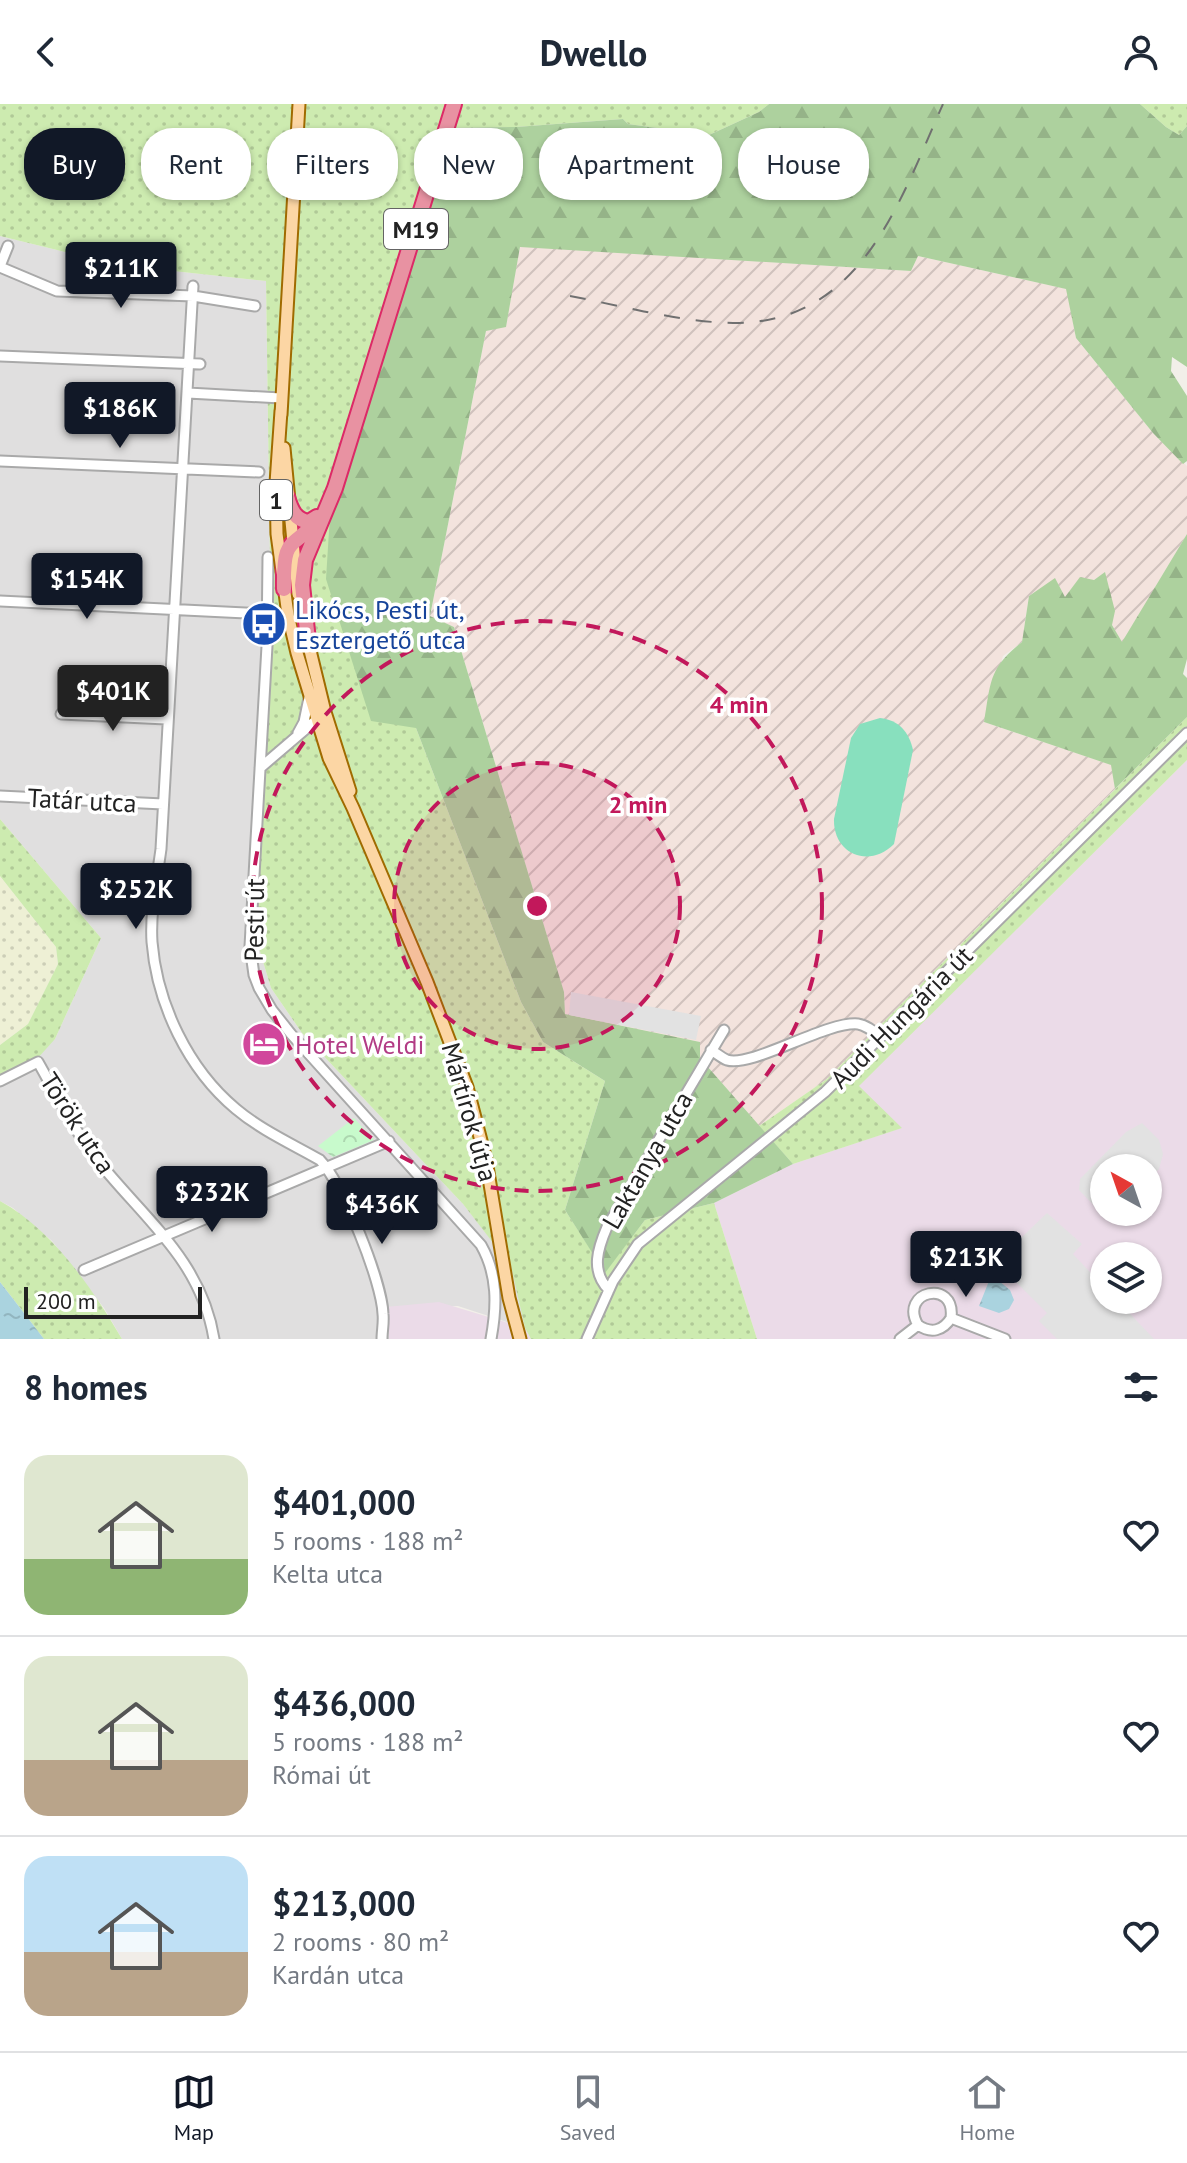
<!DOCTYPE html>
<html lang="en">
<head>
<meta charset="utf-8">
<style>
	body { margin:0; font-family:"PT Sans",sans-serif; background:#f2f2f3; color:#1f2937; height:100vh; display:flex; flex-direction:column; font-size:30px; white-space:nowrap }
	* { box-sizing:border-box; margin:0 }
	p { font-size:26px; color:#747a83 }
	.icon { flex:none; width:44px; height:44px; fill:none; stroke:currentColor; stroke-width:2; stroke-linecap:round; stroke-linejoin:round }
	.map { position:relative; height:1235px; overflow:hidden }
	.drawer { display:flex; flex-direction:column; background:#fff; flex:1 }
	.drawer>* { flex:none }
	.guide { position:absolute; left:24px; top:24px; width:1140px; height:72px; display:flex; gap:16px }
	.needle { width:52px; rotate:320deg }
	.tools { position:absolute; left:1090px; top:1050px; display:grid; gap:16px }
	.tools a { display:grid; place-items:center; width:72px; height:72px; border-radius:50%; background:#fff; box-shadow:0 2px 6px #0004; font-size:40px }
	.scale { position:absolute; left:24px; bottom:20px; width:178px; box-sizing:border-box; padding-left:8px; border:4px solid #222; border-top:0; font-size:22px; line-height:28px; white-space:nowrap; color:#222; -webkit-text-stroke:6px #fff; paint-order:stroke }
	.price { position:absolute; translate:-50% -68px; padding:0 18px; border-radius:8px; background:#111827; color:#fff; font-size:26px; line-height:52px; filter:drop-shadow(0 2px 4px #0008) }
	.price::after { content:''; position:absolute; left:50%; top:48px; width:24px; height:18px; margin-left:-12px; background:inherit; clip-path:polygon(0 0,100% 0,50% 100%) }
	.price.selected { background:#222; color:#fff }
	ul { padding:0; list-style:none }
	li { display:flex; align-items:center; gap:24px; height:200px; padding:0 24px }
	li+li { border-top:2px solid #e0e1e3 }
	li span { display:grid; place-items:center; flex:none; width:224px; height:160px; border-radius:24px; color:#555 }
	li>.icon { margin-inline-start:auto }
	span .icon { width:96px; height:96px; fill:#fffc; stroke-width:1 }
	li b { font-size:34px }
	h2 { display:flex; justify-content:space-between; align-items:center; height:96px; padding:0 24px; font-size:34px }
	.chip { padding:0 28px; border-radius:32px; background:#fff; box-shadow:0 2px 6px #0004; font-size:28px; line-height:72px }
	.chip.selected { background:#111827; color:#fff }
	header { display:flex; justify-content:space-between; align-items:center; height:104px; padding:0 24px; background:#fff; font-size:36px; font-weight:600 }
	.dock { display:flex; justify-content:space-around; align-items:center; height:112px; border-top:2px solid #e0e1e3; background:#fff; font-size:22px; color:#747a83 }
	.dock a { display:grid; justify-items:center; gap:4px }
	.dock .selected { color:#111827 }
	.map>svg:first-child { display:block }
	.residential { fill:#e0dfdf }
	.industrial { fill:#ebdbe8; fill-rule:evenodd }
	.military { fill:url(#military-furrows) }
	.farmland { fill:url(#farmland-dots) }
	.grass { fill:url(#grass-dots) }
	.forest { fill:url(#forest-firs) }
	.park { fill:url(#park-crowns) }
	.pitch { fill:#88e0be }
	.parking { fill:#e2e2e2 }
	.water { fill:url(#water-ripples) }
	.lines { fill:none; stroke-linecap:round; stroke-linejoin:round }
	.minor-casing { stroke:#a9a9a9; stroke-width:13 }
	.major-casing { stroke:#a06b00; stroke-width:15 }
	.highway-casing { stroke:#dc2a67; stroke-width:18 }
	.minor { stroke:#fff; stroke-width:9 }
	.major { stroke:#fcd6a4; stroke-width:11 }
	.highway { stroke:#e892a2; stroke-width:14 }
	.rail { stroke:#707070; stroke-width:2; stroke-dasharray:16 16; stroke-linecap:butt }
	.ring { fill:none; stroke:#c2185b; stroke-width:4; stroke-dasharray:14 10 }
	.labels { text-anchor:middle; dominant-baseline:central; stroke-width:7; stroke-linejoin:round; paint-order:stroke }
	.shield { fill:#fff; stroke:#646464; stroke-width:2 }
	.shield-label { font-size:24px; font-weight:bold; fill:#222 }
	.transit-label { font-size:26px; fill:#164399; stroke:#fff; text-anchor:start }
	.street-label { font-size:26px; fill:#222; stroke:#fff }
	.hotel-label { font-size:26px; fill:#b23c85; stroke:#fff; text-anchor:start }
	.centre { fill:#c2185b; stroke:#fff; stroke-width:4 }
	.ring-label { font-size:24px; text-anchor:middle; font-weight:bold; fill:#c2185b; stroke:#fff; stroke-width:7; stroke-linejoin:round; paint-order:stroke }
</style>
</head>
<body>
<header><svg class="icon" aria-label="back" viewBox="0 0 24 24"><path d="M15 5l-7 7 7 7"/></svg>Dwello<svg class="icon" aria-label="person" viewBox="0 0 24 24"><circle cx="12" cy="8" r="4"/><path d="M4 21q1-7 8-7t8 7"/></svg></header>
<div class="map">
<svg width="1187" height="1235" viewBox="0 0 1187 1235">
	<defs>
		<pattern id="military-furrows" width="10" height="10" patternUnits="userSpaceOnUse" patternTransform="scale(2)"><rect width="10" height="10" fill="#f3e3dd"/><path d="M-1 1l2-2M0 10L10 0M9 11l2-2" fill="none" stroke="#d0c2bd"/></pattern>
		<pattern id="farmland-dots" width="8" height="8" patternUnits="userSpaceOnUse" patternTransform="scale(2)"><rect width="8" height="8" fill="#eef0d5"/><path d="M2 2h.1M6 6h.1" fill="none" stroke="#ccceb7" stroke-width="1.8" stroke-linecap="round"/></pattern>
		<pattern id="grass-dots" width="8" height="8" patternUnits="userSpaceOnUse" patternTransform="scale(2)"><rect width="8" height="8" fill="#cdebb0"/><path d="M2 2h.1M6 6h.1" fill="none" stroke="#b0c997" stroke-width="1.8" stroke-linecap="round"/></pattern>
		<pattern id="forest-firs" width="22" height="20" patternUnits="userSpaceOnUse" patternTransform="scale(2)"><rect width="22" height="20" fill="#add19e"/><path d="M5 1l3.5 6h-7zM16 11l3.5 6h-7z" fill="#95b388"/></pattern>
		<pattern id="park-crowns" width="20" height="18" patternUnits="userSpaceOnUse" patternTransform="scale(2)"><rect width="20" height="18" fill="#c8facc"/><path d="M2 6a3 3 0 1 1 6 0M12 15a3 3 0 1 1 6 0" fill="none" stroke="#acd6af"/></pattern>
		<pattern id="water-ripples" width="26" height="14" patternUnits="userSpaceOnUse" patternTransform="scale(2)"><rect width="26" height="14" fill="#aad3df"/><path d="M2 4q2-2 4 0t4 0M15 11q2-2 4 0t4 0" fill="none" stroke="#92b5bf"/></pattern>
	</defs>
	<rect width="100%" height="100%" fill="#f2efe9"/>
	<path class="residential" d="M0 132 118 161 266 177 271 529 256 834 271 884 302 929 463 1100 512 1162 525 1224 458 1202 387 1203 389 1235H122L104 1204 52 1137 13 1104 0 1097V975L55 935 101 834 0 715Z"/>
	<path class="industrial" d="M1187 656V1235H757L714 1099 793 1060 901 1024 858 982ZM1104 1064H1148V1108H1104ZM1104 1152H1148V1196H1104Z
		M439 1198 525 1224 531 1235H389L386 1203Z"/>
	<path class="military" d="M520 142 911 167 918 152 1067 185 1076 234 1153 329 1187 362V430L1122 539 1112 521 1105 469 1065 493 1055 475 1029 492 1022 538 1003 552 984 618 1112 661 1115 685 827 975 759 1022 700 954V938L565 910 564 888 454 523 430 512 486 227 506 222Z"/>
	<path class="farmland" d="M0 772 56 843 58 860 28 920 0 941Z"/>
	<path class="grass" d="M0 0H769L759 8 709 31 628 20 623 15 516 23 446 24 416 624 521 898 543 938 605 977 565 1106 605 1168 645 1116 714 1099 757 1235H531L525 1224 511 1162 463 1100 302 929 271 884 256 834 271 529 266 177 118 161 0 132Z
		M1140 0H1187V22L1179 31 1166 23Z
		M1187 613V656L859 982 902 1024 793 1060 759 1022 827 975Z
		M0 715 101 834 55 935 37 955 0 975V941L28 920 58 860 56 843 0 772Z
		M0 1097C53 1126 92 1184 122 1235H44L0 1178Z"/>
	<path class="forest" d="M769 0H1140L1166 23 1179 31 1187 22V263L1172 253 1171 267 1187 292V357L1183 360 1153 329 1076 234 1066 185 918 152 911 167 520 143 506 223 486 227 430 512 454 523 564 888 565 910 700 938V954L793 1060 714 1099 645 1116 605 1169 565 1106 605 977 543 938 521 898 416 624 371 617 326 475 331 395 446 24 516 23 623 15 628 20 709 31 759 8Z
		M1187 430V555L1183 570 1187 574V613L1115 685 1111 661 984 618C991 578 988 565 1022 538L1029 492 1055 474 1065 493 1080 473 1094 476 1105 468 1115 507 1112 521 1122 538Z"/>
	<path class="park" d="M354 1014 374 1036 333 1053 318 1042Z"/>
	<path class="pitch" d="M880 614C899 616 909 628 913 646L894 740C869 765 833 750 834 715L851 634 860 620Z"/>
	<path class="parking" d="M571 888 701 912 696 936 569 911Z
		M1142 1019 1159 1036 1163 1050 1159 1065 1148 1077V1064H1104V1108H1117L1109 1117 1079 1086 1080 1075 1126 1028Z
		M1047 1109 1082 1140 1073 1150 1104 1183V1196H1117L1154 1235H1057L1039 1217 1047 1209 996 1158Z"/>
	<path class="water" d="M989 1177H999L1010 1186 1014 1196 1009 1205 999 1209 979 1202Z
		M0 1178 44 1235H0Z"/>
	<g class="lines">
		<g class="minor-casing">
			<path id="minor" d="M0 162 8 142
				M0 163 57 187 193 192 255 202
				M193 182 161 745C157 775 150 807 152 838 157 900 188 965 236 1005 261 1026 292 1040 320 1056 343 1080 382 1178 383 1210 384 1218 382 1227 382 1235
				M0 252 200 260
				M188 289 281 294
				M0 357 259 368
				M268 453 267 542 250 842 254 871 259 884 272 906 291 930 481 1141C498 1171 497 1202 491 1235
				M0 497 267 510
				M61 610 166 615
				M298 629 304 618 309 594
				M260 664 322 611
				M0 692 163 700
				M711 946C716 949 722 954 727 956 752 964 826 917 858 920 866 921 873 927 879 932
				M0 977 38 958C55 988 71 1020 91 1048 138 1110 201 1153 214 1235
				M84 1166 389 1037
				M609 1186C590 1167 598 1144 607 1123L724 926
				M951 1214 1005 1235
				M918 1221C898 1187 956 1174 951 1214
				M918 1221C931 1230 943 1227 951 1214
				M587 1235 613 1177 638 1140 825 988 1187 629
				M900 1235 918 1221"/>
		</g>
		<g class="major-casing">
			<path id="major" d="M281 307 276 379 277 430 288 511 297 549 329 654 353 704 427 878 467 983 486 1056 509 1194 520 1235
				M281 311 299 0
				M284 344 298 490
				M306 530 325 608 350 687"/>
		</g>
		<g class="highway-casing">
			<path id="highway" d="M287 393C291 406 295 416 309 418L317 413
				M284 485C283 429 291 448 322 412
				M308 536 302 481 305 456 335 384 454 0"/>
		</g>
		<use href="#minor" class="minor"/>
		<use href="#major" class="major"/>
		<use href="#highway" class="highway"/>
		<path class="rail" d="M570 192C623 202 679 218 733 219 862 220 900 96 943 0"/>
	</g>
	<circle cx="537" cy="802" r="143" fill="#c2185b" fill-opacity=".12"/>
	<g class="ring">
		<circle cx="537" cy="802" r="143"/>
		<circle cx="537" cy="802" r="285"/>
	</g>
	<defs>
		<g id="bus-disc" transform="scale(2.3)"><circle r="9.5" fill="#1a4fb4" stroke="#fff"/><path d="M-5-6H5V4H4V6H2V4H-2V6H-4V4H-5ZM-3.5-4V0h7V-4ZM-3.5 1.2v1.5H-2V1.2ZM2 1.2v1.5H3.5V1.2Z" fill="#fff"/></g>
		<g id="hotel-disc" transform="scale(2.3)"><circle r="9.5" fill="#d1479c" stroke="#fff"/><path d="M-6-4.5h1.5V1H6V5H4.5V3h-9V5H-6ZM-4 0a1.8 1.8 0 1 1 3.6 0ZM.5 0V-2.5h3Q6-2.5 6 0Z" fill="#fff"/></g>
	</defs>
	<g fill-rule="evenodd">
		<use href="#bus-disc" x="264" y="520"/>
		<use href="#hotel-disc" x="264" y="940"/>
	</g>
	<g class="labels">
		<g class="shield">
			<rect x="384" y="105" width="64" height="40" rx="6"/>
			<rect x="260" y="376" width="32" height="40" rx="6"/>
		</g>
		<g class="shield-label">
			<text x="416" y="125">M19</text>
			<text x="276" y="396">1</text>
		</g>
		<g class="transit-label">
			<text x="295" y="505">Likócs, Pesti út,<tspan x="295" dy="30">Esztergető utca</tspan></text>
		</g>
		<g class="street-label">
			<text transform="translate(82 696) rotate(3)">Tatár utca</text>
			<text transform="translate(254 816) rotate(-89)">Pesti út</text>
			<text transform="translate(901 913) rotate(-45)">Audi Hungária út</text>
			<text transform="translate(470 1008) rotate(74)">Mártírok útja</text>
			<text transform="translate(78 1019) rotate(57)">Török utca</text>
			<text transform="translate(647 1056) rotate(-60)">Laktanya utca</text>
		</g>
		<g class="hotel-label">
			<text x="295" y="940">Hotel Weldi</text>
		</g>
	</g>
	<circle cx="537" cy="802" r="12" class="centre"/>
	<g class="ring-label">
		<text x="739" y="609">4 min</text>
		<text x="638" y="709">2 min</text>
	</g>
</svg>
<div class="tools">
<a><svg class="needle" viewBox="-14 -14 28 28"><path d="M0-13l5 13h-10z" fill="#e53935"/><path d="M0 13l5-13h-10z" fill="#747a83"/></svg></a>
<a><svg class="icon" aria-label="layers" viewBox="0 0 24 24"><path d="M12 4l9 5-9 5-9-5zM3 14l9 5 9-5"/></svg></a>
</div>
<div class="scale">200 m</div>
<b class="price" style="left:121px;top:206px">$211K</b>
<b class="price" style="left:120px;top:346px">$186K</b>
<b class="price" style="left:87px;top:517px">$154K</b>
<b class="price selected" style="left:113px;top:629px">$401K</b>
<b class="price" style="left:136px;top:827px">$252K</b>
<b class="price" style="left:212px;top:1130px">$232K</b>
<b class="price" style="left:382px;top:1142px">$436K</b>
<b class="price" style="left:966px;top:1195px">$213K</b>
<div class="guide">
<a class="chip selected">Buy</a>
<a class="chip">Rent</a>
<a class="chip">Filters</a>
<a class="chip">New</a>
<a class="chip">Apartment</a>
<a class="chip">House</a>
</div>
</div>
<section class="drawer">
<h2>8 homes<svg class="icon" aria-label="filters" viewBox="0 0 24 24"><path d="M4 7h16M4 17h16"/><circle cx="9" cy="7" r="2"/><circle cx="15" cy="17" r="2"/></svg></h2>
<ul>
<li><span style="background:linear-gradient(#dfe7d0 65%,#8fb573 0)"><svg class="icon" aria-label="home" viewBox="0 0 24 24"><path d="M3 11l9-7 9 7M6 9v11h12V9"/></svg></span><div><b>$401,000</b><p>5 rooms · 188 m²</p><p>Kelta utca</p></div><svg class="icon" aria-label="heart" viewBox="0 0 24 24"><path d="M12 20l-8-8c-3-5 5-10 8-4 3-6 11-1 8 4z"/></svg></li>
<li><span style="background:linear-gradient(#dfe7d0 65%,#b9a48a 0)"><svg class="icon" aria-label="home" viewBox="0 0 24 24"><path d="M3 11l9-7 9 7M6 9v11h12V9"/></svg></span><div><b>$436,000</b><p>5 rooms · 188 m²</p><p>Római út</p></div><svg class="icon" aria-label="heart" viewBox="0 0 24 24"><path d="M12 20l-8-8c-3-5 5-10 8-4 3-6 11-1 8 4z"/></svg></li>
<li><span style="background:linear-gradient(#bfe0f5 60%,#b9a48a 0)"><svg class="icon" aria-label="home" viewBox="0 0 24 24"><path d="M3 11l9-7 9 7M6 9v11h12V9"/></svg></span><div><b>$213,000</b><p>2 rooms · 80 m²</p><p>Kardán utca</p></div><svg class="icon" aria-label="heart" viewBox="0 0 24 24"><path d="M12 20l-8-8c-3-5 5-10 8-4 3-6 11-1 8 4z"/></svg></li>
</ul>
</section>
<nav class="dock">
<a class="selected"><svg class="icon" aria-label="map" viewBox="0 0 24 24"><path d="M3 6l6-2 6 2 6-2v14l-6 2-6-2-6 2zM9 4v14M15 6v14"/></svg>Map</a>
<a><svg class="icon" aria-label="saved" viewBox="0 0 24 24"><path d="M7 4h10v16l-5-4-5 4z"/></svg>Saved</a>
<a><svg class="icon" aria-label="home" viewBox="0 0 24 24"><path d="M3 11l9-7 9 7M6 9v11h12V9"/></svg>Home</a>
</nav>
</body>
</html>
